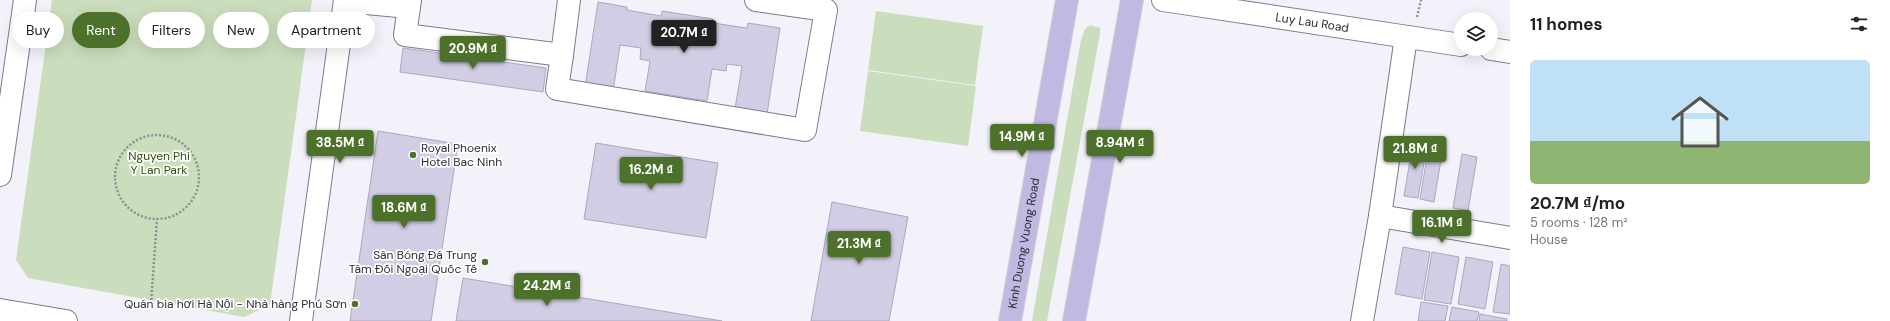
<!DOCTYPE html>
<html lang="en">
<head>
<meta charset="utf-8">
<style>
	body { margin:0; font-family:"DM Sans",sans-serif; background:#f6f6f6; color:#222; height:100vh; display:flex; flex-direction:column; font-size:15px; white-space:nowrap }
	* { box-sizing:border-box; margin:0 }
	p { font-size:13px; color:#767676 }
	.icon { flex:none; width:22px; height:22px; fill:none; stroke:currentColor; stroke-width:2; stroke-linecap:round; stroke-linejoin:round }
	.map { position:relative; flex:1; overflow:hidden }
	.side { display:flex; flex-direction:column; background:#fff; width:380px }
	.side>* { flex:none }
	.top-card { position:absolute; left:12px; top:12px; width:380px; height:36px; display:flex; gap:8px }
	.controls { position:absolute; left:1454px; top:12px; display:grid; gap:8px }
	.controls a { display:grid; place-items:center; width:44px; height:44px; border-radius:50%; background:#fff; box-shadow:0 4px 16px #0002; font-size:20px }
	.price { position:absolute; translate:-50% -34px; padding:0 9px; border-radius:4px; background:#4d712a; color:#fff; font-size:13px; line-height:26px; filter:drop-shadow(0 1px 2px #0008) }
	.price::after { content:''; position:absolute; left:50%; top:24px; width:12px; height:9px; margin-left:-6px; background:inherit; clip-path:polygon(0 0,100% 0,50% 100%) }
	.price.active { background:#222; color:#fff }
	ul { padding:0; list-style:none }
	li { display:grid; align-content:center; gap:8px; height:212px; padding:0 20px }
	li+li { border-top:1px solid #e0e0e0 }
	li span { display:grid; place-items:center; height:124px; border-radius:6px; color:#555 }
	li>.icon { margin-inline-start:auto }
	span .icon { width:72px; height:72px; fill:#fffc; stroke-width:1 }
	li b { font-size:17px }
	h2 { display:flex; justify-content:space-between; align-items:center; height:48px; padding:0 20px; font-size:17px }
	.chip { padding:0 14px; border-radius:18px; background:#fff; box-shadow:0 4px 16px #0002; font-size:14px; line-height:36px }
	.chip.active { background:#4d712a; color:#fff }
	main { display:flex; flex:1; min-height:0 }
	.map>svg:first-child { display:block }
	.green { fill:#caddbc }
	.building { fill:#d0cde4; stroke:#aaa8be }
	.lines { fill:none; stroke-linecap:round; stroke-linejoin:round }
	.minor-casing { stroke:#7c7a8f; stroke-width:24 }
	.major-casing { stroke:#d1d1d3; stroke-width:24 }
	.path { stroke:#8e8d96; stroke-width:2.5; stroke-dasharray:2 2; stroke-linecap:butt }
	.minor { stroke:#fff; stroke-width:22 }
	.major { stroke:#c0b9e1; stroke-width:22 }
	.poi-dot { fill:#4d712a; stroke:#fff; stroke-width:1.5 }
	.labels { text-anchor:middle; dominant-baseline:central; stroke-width:3.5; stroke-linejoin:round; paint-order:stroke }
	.street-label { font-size:12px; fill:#2d2c35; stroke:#fff }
	.poi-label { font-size:12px; fill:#2d2c35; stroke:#fff; text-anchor:end }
	.park-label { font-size:12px; fill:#2e4e08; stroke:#fff }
</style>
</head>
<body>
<main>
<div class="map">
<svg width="1510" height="321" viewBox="0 0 1510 321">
	<rect width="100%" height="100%" fill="#f3f2fb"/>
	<path class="green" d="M52 0H312L270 305 244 317 28 278 16 260Z
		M876 11 983 26 975 85 868 70Z
		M1090 25 1100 28V34L1047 321H1032L1081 40 1085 29Z
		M868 71 976 86 968 146 860 131Z"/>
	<path class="building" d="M598 2 627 7V10L661 16 662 11 713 19V23L747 28 748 23 780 28 767 114 735 109 742 66 727 64 726 71 712 69 707 101 645 91 650 61 640 59 641 48 620 45 613 92 585 87Z
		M403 48 546 68 543 92 400 72Z
		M378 131 458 144 431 321H350Z
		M1413 142 1427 145 1418 198 1404 196Z
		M596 143 718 163 706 238 584 219Z
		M1429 145 1443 148 1434 202 1420 199Z
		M1462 154 1477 157 1468 211 1453 208Z
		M832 202 908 217 889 321H811Z
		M1403 247 1430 252 1422 299 1395 294Z
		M1432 252 1459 257 1451 304 1424 300Z
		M1466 257 1493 262 1485 309 1458 304Z
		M1501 264 1510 266V314L1493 312Z
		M463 278 722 321H456Z
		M1421 302 1448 306 1445 321H1418Z
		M1452 307 1479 312 1477 321H1449Z
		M1480 314 1507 319V321H1479Z"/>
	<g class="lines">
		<g class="minor-casing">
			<g id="minor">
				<path d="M410 0 405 35 562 55 569 0"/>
				<path id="s1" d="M1163 0 1461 45"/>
				<path d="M345 1 409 7"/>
				<path d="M1491 49 1510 52"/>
				<path d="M562 55 557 89 805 130 826 10 756 0"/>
				<path d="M0 175 25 0"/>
				<path d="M1380 216 1510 238"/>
				<path d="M0 310 66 321"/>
				<path d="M301 321 345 0"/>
				<path d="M1362 321 1380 216 1406 37"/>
			</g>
		</g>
		<g class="major-casing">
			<g id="major">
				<path id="s2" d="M1010 321 1067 0"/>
				<path d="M1074 321 1132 0"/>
			</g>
		</g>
		<path class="path" d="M1417 17 1421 0
			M115 177a42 42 0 1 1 84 0a42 42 0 1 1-84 0Z
			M151 304 157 219"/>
		<use href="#minor" class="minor"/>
		<use href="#major" class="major"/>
	</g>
	<g class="poi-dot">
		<circle cx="413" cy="155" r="4"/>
		<circle cx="485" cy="262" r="4"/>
		<circle cx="355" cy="304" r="4"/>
	</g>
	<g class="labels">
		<g class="street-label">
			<text stroke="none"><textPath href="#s1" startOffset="151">Luy Lau Road</textPath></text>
			<text stroke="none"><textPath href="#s2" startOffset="79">Kinh Duong Vuong Road</textPath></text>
		</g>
		<g class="poi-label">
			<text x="421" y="148" text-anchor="start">Royal Phoenix<tspan x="421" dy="14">Hotel Bac Ninh</tspan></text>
			<text x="477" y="255">Sân Bóng Đá Trung<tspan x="477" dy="14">Tâm Đối Ngoại Quốc Tế</tspan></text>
			<text x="347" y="304">Quán bia hơi Hà Nội - Nhà hàng Phú Sơn</text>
		</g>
		<g class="park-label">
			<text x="159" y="156">Nguyen Phi<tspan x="159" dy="14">Y Lan Park</tspan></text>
		</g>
	</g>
</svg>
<div class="controls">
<a><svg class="icon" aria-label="layers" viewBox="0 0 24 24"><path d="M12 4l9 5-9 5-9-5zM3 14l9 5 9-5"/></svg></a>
</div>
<b class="price active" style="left:684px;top:54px">20.7M ₫</b>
<b class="price" style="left:473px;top:70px">20.9M ₫</b>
<b class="price" style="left:1022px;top:158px">14.9M ₫</b>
<b class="price" style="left:340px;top:164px">38.5M ₫</b>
<b class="price" style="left:1120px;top:164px">8.94M ₫</b>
<b class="price" style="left:1415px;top:170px">21.8M ₫</b>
<b class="price" style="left:651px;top:191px">16.2M ₫</b>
<b class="price" style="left:404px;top:229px">18.6M ₫</b>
<b class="price" style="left:1442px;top:244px">16.1M ₫</b>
<b class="price" style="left:859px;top:265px">21.3M ₫</b>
<b class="price" style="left:547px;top:307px">24.2M ₫</b>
<div class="top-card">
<a class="chip">Buy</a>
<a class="chip active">Rent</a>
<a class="chip">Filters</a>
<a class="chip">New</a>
<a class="chip">Apartment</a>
</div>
</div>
<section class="side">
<h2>11 homes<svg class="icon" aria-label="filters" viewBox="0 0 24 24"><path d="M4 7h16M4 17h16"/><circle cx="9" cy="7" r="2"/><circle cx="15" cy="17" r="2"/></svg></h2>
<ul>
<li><span style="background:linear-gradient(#bfe0f5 65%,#8fb573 0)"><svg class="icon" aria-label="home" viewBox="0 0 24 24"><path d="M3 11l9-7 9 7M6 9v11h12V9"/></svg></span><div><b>20.7M ₫/mo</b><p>5 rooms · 128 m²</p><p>House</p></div></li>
</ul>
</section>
</main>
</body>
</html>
